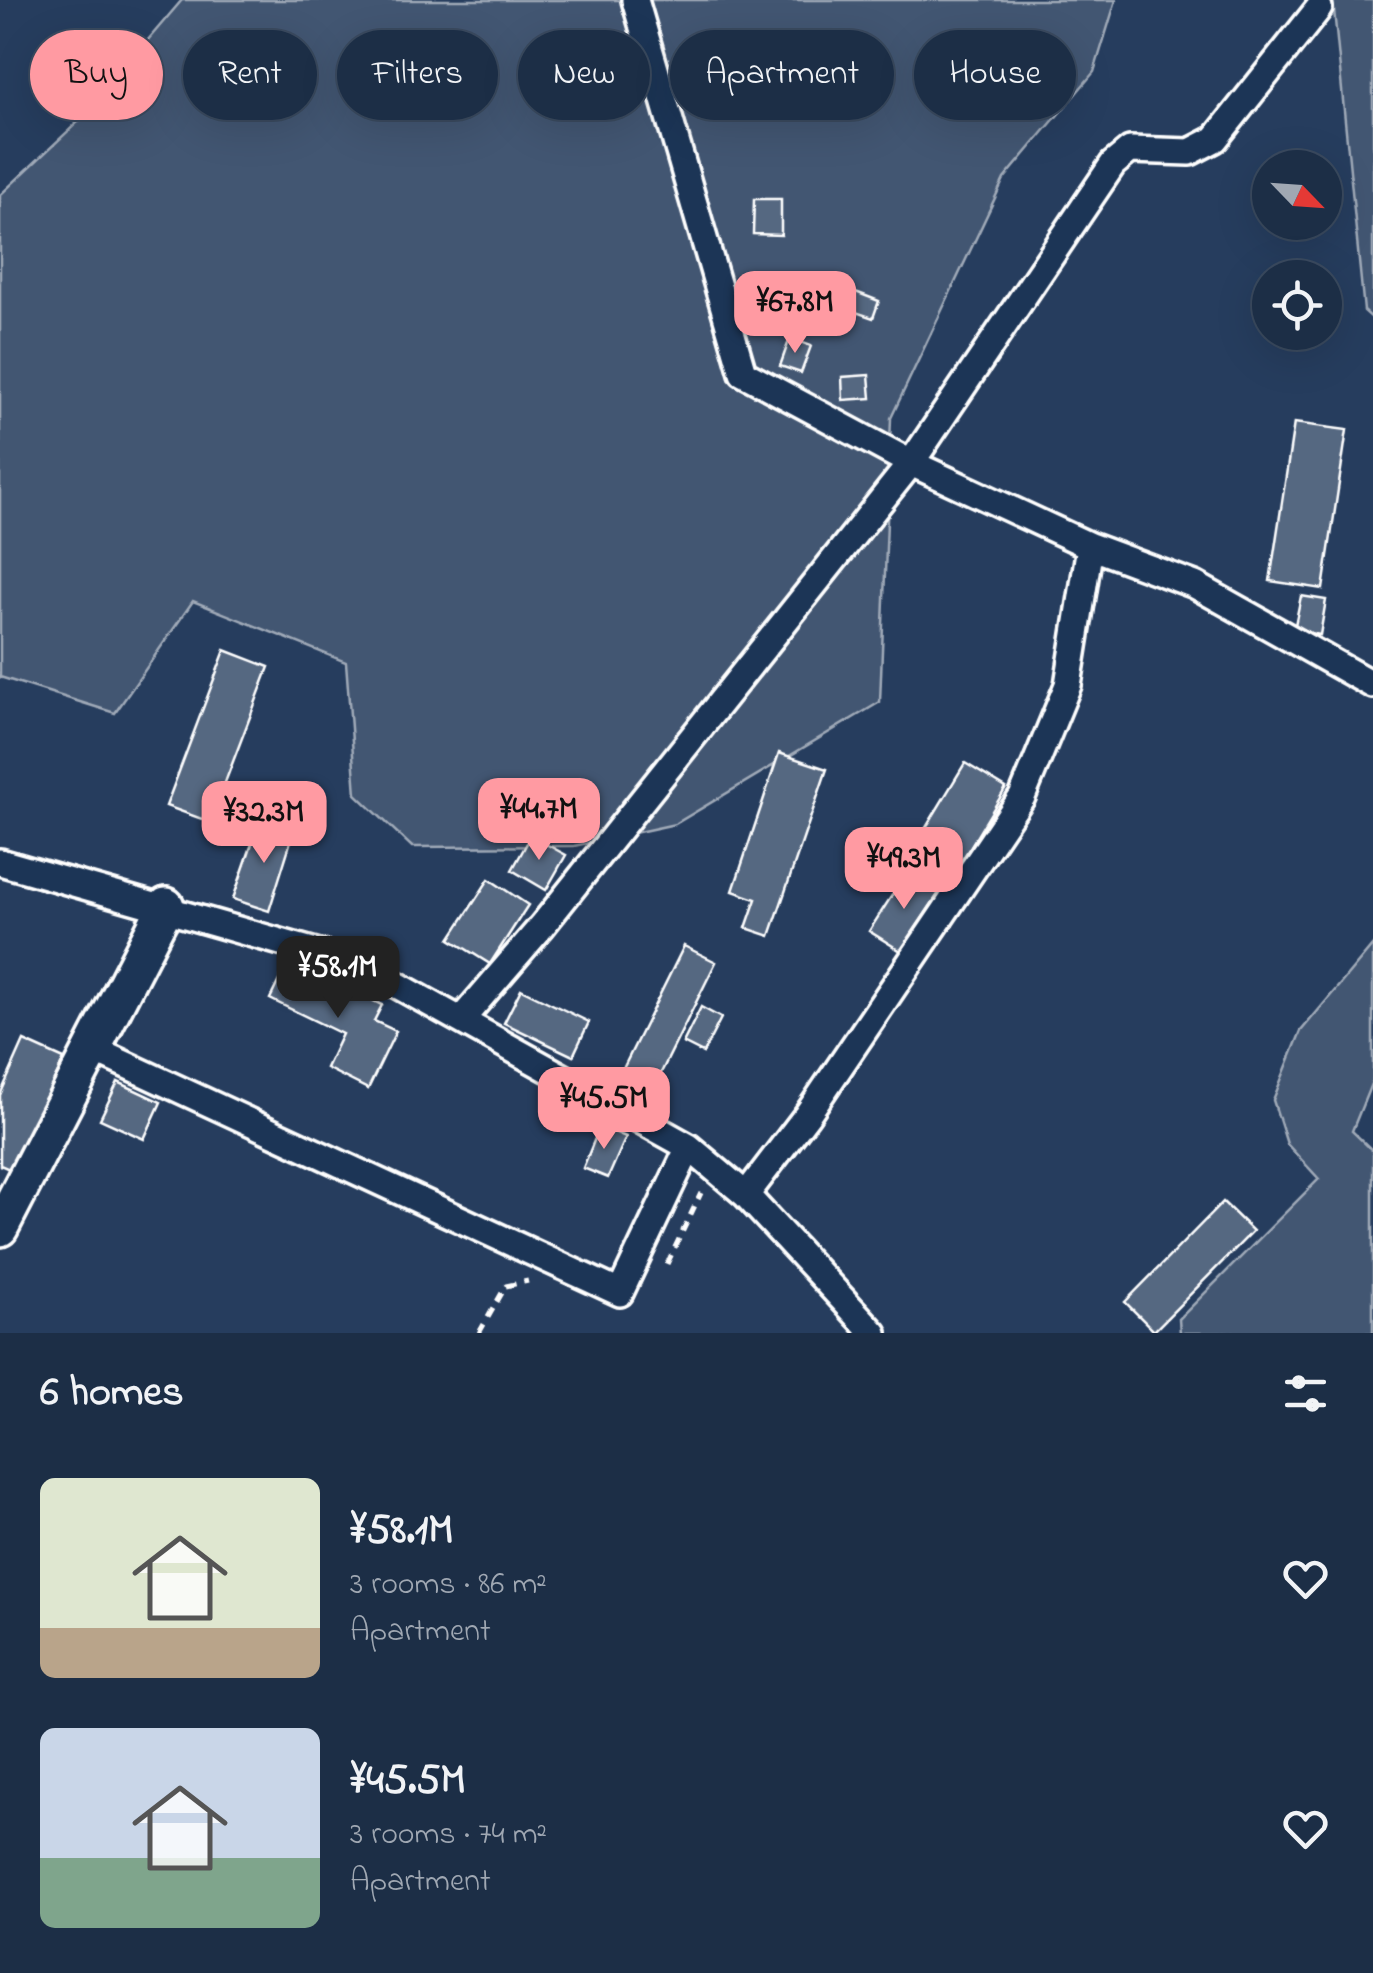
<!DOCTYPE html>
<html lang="en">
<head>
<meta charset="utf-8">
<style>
	body { margin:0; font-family:"Indie Flower",sans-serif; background:#25364d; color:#f1f3f6; height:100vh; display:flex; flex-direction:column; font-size:38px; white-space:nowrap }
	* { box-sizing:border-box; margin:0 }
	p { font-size:32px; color:#a0a8b3 }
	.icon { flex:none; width:55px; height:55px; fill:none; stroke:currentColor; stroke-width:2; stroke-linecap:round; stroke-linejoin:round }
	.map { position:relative; height:1333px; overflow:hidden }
	.side { display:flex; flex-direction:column; background:#1c2e46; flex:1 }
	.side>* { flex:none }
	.banner { position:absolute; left:30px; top:30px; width:1315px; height:90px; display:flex; gap:20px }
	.needle { width:65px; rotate:115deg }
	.buttons { position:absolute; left:1252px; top:150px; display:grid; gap:20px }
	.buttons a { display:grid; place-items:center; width:90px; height:90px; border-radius:50%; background:#1c2e46; box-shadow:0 10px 40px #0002,0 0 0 2px #3a4a5f; font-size:50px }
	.price { position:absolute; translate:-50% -85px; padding:0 22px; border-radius:20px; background:#ff9aa2; color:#111; font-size:32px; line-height:65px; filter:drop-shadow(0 2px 5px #0008) }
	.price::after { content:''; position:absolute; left:50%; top:60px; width:30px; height:22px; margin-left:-15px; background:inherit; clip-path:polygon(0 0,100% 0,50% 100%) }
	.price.current { background:#222; color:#fff }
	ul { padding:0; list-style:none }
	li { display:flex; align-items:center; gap:30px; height:250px; padding:0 40px }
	li span { display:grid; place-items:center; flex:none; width:280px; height:200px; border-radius:15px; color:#555 }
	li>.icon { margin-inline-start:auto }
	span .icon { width:120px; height:120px; fill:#fffc; stroke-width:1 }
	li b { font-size:42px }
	h2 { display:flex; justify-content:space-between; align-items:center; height:120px; padding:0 40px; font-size:42px }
	.chip { padding:0 35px; border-radius:45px; background:#1c2e46; box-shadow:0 10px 40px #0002,0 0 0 2px #3a4a5f; font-size:35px; line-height:90px }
	.chip.current { background:#ff9aa2; color:#111 }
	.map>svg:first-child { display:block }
	.green { fill:#425672; stroke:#a0aab8; stroke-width:2.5 }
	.building { fill:#556781; stroke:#fff; stroke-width:2.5 }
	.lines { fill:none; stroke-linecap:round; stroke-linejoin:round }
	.street-casing { stroke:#fff; stroke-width:32 }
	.secondary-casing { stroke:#fff; stroke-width:42 }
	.path { stroke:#fff; stroke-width:5; stroke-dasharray:10 8; stroke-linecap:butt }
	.street { stroke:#1d3557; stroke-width:25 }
	.secondary { stroke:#1d3557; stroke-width:35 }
</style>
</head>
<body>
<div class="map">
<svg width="1373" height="1333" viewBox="0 0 1373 1333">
	<rect width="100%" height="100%" fill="#263d5e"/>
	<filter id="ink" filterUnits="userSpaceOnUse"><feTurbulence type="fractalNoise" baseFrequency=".01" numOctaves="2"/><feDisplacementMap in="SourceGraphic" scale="20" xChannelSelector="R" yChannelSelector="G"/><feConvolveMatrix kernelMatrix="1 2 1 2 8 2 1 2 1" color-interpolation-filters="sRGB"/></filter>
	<g filter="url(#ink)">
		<path class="green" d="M182 0H1116L1094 72 1004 179 891 418 880 702 675 824 574 846 412 847 356 794 346 662 193 601 115 713 0 677V195L78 122Z
			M1333 0H1373V319L1364 311Z
			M1373 945V1079L1352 1131 1373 1151V1333H1180L1179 1319 1319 1179 1287 1144 1273 1100 1301 1031Z"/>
		<path class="building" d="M754 199H781V235L753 234Z
			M853 291 879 301 873 318 847 309Z
			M790 338 811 346 801 373 780 366Z
			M869 375 871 398 843 400 842 377Z
			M1294 423 1347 430 1323 589 1270 581Z
			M1301 596 1326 600 1320 635 1294 630Z
			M225 650 269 667 210 822 166 806Z
			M779 753 827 769 770 936 746 928 756 899 733 891Z
			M965 763 1006 788 954 874 913 849Z
			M260 820 294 831 269 911 233 899Z
			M531 836 566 855 546 890 512 870Z
			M907 872 939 893 901 951 869 931Z
			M489 879 528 905 490 964 450 939Z
			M684 946 716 962 649 1097 617 1081Z
			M289 960 382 1005 374 1021 396 1031 368 1089 326 1068 342 1034 270 999Z
			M521 989 589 1022 573 1056 504 1023Z
			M701 1007 721 1018 703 1053 683 1043Z
			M24 1041 64 1059 14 1171 0 1165V1095Z
			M118 1082 161 1102 144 1139 100 1119Z
			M600 1126 626 1137 608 1178 583 1168Z
			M1223 1202 1253 1231 1154 1331 1125 1302Z"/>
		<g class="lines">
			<g class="street-casing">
				<path id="street" d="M635 0 743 373 911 463 1090 546 1195 585 1373 685
					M0 862 361 965 689 1147 746 1195 874 1333
					M461 1020 542 926 911 463 1113 164 1130 150 1190 152 1215 139 1319 8
					M92 1049 620 1293 689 1147
					M746 1195 807 1115 1022 797 1068 685 1090 546"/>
			</g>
			<g class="secondary-casing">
				<path id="secondary" d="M0 1228 166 906"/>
			</g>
			<path class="path" d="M667 1264 701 1193
				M479 1333 506 1286 528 1281"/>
			<use href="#street" class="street"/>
			<use href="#secondary" class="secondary"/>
		</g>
	</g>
</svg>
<div class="buttons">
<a><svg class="needle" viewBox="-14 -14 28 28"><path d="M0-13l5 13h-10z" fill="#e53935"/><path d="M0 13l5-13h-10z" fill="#a0a8b3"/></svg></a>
<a><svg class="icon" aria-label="locate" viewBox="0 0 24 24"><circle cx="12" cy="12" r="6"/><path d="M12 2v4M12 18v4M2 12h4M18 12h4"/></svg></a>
</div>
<b class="price" style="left:795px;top:356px">¥67.8M</b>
<b class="price" style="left:539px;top:863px">¥44.7M</b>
<b class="price" style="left:264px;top:866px">¥32.3M</b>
<b class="price" style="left:904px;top:912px">¥49.3M</b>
<b class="price current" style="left:338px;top:1021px">¥58.1M</b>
<b class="price" style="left:604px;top:1152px">¥45.5M</b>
<div class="banner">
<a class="chip current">Buy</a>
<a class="chip">Rent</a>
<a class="chip">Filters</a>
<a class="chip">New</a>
<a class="chip">Apartment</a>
<a class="chip">House</a>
</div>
</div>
<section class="side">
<h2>6 homes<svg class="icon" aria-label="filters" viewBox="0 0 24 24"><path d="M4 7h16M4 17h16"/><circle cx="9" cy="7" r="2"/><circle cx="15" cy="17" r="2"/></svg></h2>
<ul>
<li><span style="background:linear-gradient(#dfe7d0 75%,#b9a48a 0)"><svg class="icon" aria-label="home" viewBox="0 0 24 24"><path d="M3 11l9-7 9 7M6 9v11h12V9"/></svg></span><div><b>¥58.1M</b><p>3 rooms · 86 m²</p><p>Apartment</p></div><svg class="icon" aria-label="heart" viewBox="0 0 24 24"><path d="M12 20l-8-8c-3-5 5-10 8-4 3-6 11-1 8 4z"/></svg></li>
<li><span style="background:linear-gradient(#c9d6e8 65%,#7fa58c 0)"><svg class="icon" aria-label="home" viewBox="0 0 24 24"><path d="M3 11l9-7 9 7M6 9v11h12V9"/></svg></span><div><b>¥45.5M</b><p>3 rooms · 74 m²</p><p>Apartment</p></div><svg class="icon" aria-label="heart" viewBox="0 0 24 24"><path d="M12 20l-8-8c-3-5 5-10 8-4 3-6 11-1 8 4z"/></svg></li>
</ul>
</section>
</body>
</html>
